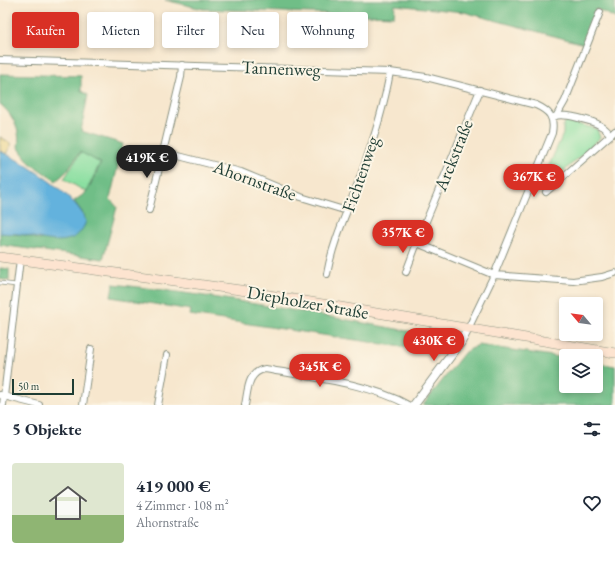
<!DOCTYPE html>
<html lang="de">
<head>
<meta charset="utf-8">
<style>
	body { margin:0; font-family:"EB Garamond",serif; background:#f6f6f7; color:#1f2937; height:100vh; display:flex; flex-direction:column; font-size:15px; white-space:nowrap }
	* { box-sizing:border-box; margin:0 }
	p { font-size:13px; color:#747a83 }
	.icon { flex:none; width:22px; height:22px; fill:none; stroke:currentColor; stroke-width:2; stroke-linecap:round; stroke-linejoin:round }
	.map { position:relative; height:405px; overflow:hidden }
	.details { display:flex; flex-direction:column; background:#fff; flex:1 }
	.details>* { flex:none }
	.guide { position:absolute; left:12px; top:12px; width:400px; height:36px; display:flex; gap:8px }
	.needle { width:26px; rotate:299deg }
	.buttons { position:absolute; left:559px; top:297px; display:grid; gap:8px }
	.buttons a { display:grid; place-items:center; width:44px; height:44px; border-radius:4px; background:#fff; box-shadow:0 2px 6px #0003; font-size:20px }
	.scale { position:absolute; left:12px; bottom:10px; width:62px; box-sizing:border-box; padding-left:4px; border:2px solid #1f3d34; border-top:0; font-size:11px; line-height:14px; white-space:nowrap; color:#1f3d34; -webkit-text-stroke:3px #fcf5e5; paint-order:stroke }
	.price { position:absolute; translate:-50% -34px; padding:0 9px; border-radius:14px; background:#d93025; color:#fff; font-size:13px; line-height:26px; filter:drop-shadow(0 1px 2px #0008) }
	.price::after { content:''; position:absolute; left:50%; top:24px; width:12px; height:9px; margin-left:-6px; background:inherit; clip-path:polygon(0 0,100% 0,50% 100%) }
	.price.active { background:#222; color:#fff }
	ul { padding:0; list-style:none }
	li { display:flex; align-items:center; gap:12px; height:100px; padding:0 12px }
	li span { display:grid; place-items:center; flex:none; width:112px; height:80px; border-radius:4px; color:#555 }
	li>.icon { margin-inline-start:auto }
	span .icon { width:48px; height:48px; fill:#fffc; stroke-width:1 }
	li b { font-size:17px }
	h2 { display:flex; justify-content:space-between; align-items:center; height:48px; padding:0 12px; font-size:17px }
	.chip { padding:0 14px; border-radius:4px; background:#fff; box-shadow:0 2px 6px #0003; font-size:14px; line-height:36px }
	.chip.active { background:#d93025; color:#fff }
	.map>svg:first-child { display:block }
	.green { fill:#8bdfa1; stroke:#558e6a }
	.forest { fill:#70be87; stroke:#487e5e }
	.sand { fill:#eeda9e; stroke:#868c69 }
	.water { fill:#64b2dd; stroke:#427888 }
	.lines { fill:none; stroke-linecap:round; stroke-linejoin:round }
	.service-casing { stroke:#8b9281; stroke-width:4.5 }
	.minor-casing { stroke:#8b9281; stroke-width:8 }
	.tertiary-casing { stroke:#8b9281; stroke-width:10 }
	.secondary-casing { stroke:#8b9281; stroke-width:10 }
	.service { stroke:#fff; stroke-width:3 }
	.minor { stroke:#fff; stroke-width:6 }
	.tertiary { stroke:#fff; stroke-width:8 }
	.secondary { stroke:#fde4d0; stroke-width:9 }
	.labels { text-anchor:middle; dominant-baseline:central; stroke-width:4; stroke-linejoin:round; paint-order:stroke }
	.street-label { font-size:18px; fill:#1f3d34; stroke:#fcf5e5 }
</style>
</head>
<body>
<div class="map">
<svg width="615" height="405" viewBox="0 0 615 405">
	<rect width="100%" height="100%" fill="#fcf5e5"/>
	<filter id="ink" filterUnits="userSpaceOnUse"><feTurbulence type="fractalNoise" baseFrequency=".025" numOctaves="2"/><feDisplacementMap in="SourceGraphic" scale="8" xChannelSelector="R" yChannelSelector="G"/><feConvolveMatrix kernelMatrix="1 2 1 2 8 2 1 2 1" color-interpolation-filters="sRGB"/></filter>
	<filter id="wash" filterUnits="userSpaceOnUse"><feTurbulence type="fractalNoise" baseFrequency=".012" numOctaves="4" result="noise"/><feDisplacementMap in="SourceGraphic" scale="16" xChannelSelector="R" yChannelSelector="G"/><feGaussianBlur stdDeviation="0.9" result="paint"/><feColorMatrix in="noise" values="0 0 0 0 0 0 0 0 0 0 0 0 0 0 0 0 0 1.4 0 .05"/><feComposite in="paint" operator="in"/></filter>
	<g filter="url(#wash)">
		<rect width="100%" height="100%" fill="#f7e7ce"/>
		<path class="green" d="M566 121 597 129 600 138 552 182 548 183 543 179 563 134V126Z
			M81 152 100 163 86 192 64 179Z"/>
		<path class="forest" d="M165 0H615V18L596 9 584 44 464 12 395 5 394 16 203 9Z
			M0 74 81 76V91L88 95 81 131 123 144 110 199 117 207 103 259 0 245V233L24 235 40 240 85 216 74 201 87 192 101 163 80 152 66 172 56 181 30 163 18 147C21 130 13 115 0 104Z
			M0 268 9 269V281L0 279Z
			M113 284C223 296 331 317 440 337L445 344 442 353 190 315 191 310 111 297Z
			M478 345 566 358V386H596V363L615 366V405H423L464 353Z"/>
		<path class="sand" d="M0 137 9 142 11 145 6 154 0 151Z"/>
		<path class="water" d="M0 151C24 162 78 196 86 221 77 250 46 240 25 235 17 233 8 234 0 233Z"/>
	</g>
	<g filter="url(#ink)">
		<g class="lines">
			<g class="service-casing">
				<path id="service" d="M0 283 16 285"/>
			</g>
			<g class="minor-casing">
				<path id="minor" d="M0 60 390 72 426 77 536 105C549 111 555 117 552 133L494 275 468 329
					M182 65 181 77 163 152 241 172 301 197 347 211
					M480 90 417 243 494 275 573 281 602 277 615 273
					M557 115 565 101 600 12
					M554 117C561 112 594 121 601 126 605 128 608 132 611 135
					M546 192 615 131
					M149 210 163 152
					M406 272 417 243
					M327 274C333 240 349 208 361 175 373 142 384 107 390 72
					M0 395 39 405
					M3 405 20 259
					M83 405 91 349
					M158 405 167 355
					M245 405C248 391 247 372 265 369 309 377 369 383 408 405"/>
			</g>
			<g class="tertiary-casing">
				<path id="tertiary" d="M414 405 461 342 468 329"/>
			</g>
			<g class="secondary-casing">
				<path id="secondary" d="M0 257 240 290 615 353"/>
			</g>
			<use href="#service" class="service"/>
			<use href="#minor" class="minor"/>
			<use href="#tertiary" class="tertiary"/>
			<use href="#secondary" class="secondary"/>
		</g>
	</g>
	<g class="labels">
		<g class="street-label">
			<text transform="translate(281 68) rotate(2)">Tannenweg</text>
			<text transform="translate(453 155) rotate(-68)">Arckstraße</text>
			<text transform="translate(360 174) rotate(-71)">Fichtenweg</text>
			<text transform="translate(255 180) rotate(20)">Ahornstraße</text>
			<text transform="translate(308 302) rotate(10)">Diepholzer Straße</text>
		</g>
	</g>
</svg>
<div class="buttons">
<a><svg class="needle" viewBox="-14 -14 28 28"><path d="M0-13l5 13h-10z" fill="#e53935"/><path d="M0 13l5-13h-10z" fill="#747a83"/></svg></a>
<a><svg class="icon" aria-label="layers" viewBox="0 0 24 24"><path d="M12 4l9 5-9 5-9-5zM3 14l9 5 9-5"/></svg></a>
</div>
<div class="scale">50 m</div>
<b class="price active" style="left:147px;top:179px">419K €</b>
<b class="price" style="left:534px;top:198px">367K €</b>
<b class="price" style="left:403px;top:254px">357K €</b>
<b class="price" style="left:434px;top:362px">430K €</b>
<b class="price" style="left:320px;top:388px">345K €</b>
<div class="guide">
<a class="chip active">Kaufen</a>
<a class="chip">Mieten</a>
<a class="chip">Filter</a>
<a class="chip">Neu</a>
<a class="chip">Wohnung</a>
</div>
</div>
<section class="details">
<h2>5 Objekte<svg class="icon" aria-label="filters" viewBox="0 0 24 24"><path d="M4 7h16M4 17h16"/><circle cx="9" cy="7" r="2"/><circle cx="15" cy="17" r="2"/></svg></h2>
<ul>
<li><span style="background:linear-gradient(#dfe7d0 65%,#8fb573 0)"><svg class="icon" aria-label="home" viewBox="0 0 24 24"><path d="M3 11l9-7 9 7M6 9v11h12V9"/></svg></span><div><b>419 000 €</b><p>4 Zimmer · 108 m²</p><p>Ahornstraße</p></div><svg class="icon" aria-label="heart" viewBox="0 0 24 24"><path d="M12 20l-8-8c-3-5 5-10 8-4 3-6 11-1 8 4z"/></svg></li>
</ul>
</section>
</body>
</html>
